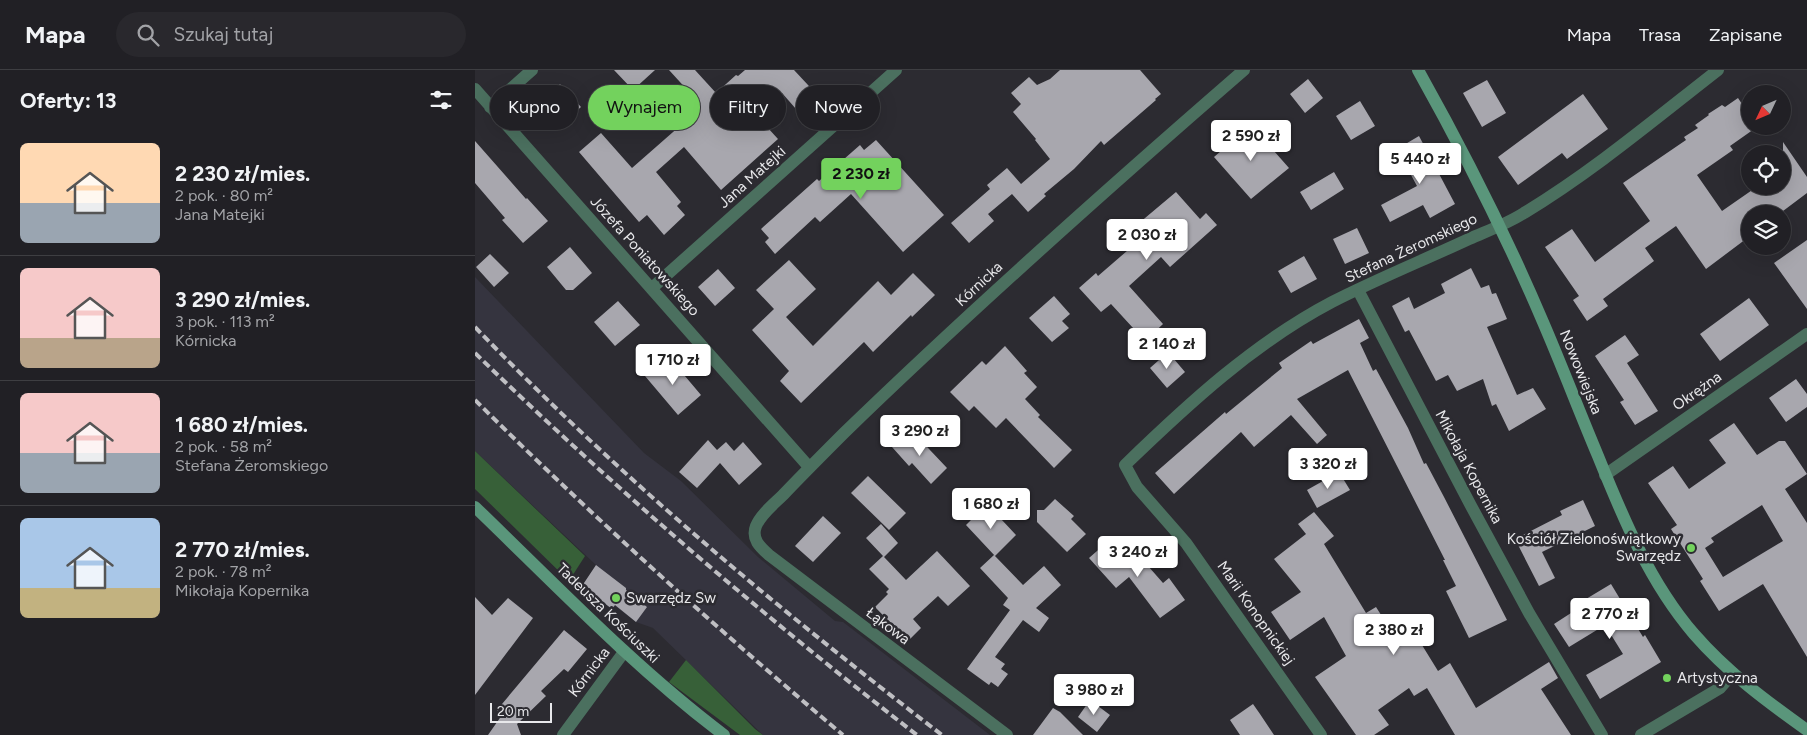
<!DOCTYPE html>
<html lang="pl">
<head>
<meta charset="utf-8">
<style>
	body { margin:0; font-family:Figtree,sans-serif; background:#29282d; color:#f1f3f6; height:100vh; display:flex; flex-direction:column; font-size:19px; white-space:nowrap }
	* { box-sizing:border-box; margin:0 }
	p { font-size:16px; color:#a2a3a7 }
	.icon { flex:none; width:28px; height:28px; fill:none; stroke:currentColor; stroke-width:2; stroke-linecap:round; stroke-linejoin:round }
	.map { position:relative; flex:1; overflow:hidden }
	.details { display:flex; flex-direction:column; background:#212025; width:475px }
	.details>* { flex:none }
	.banner { position:absolute; left:15px; top:15px; width:475px; height:45px; display:flex; gap:10px }
	.needle { width:32px; rotate:226deg }
	.fabs { position:absolute; left:1266px; top:15px; display:grid; gap:10px }
	.fabs a { display:grid; place-items:center; width:50px; height:50px; border-radius:50%; background:#212025; box-shadow:0 5px 20px #0002,0 0 0 1px #3e3e42; font-size:25px }
	.scale { position:absolute; left:15px; bottom:12px; width:62px; box-sizing:border-box; padding-left:5px; border:2px solid #e8e8eb; border-top:0; font-size:14px; line-height:18px; white-space:nowrap; color:#e8e8eb; -webkit-text-stroke:4px #2c2b31; paint-order:stroke }
	.price { position:absolute; translate:-50% -42px; padding:0 11px; border-radius:5px; background:#fff; color:#222; font-size:16px; line-height:32px; filter:drop-shadow(0 1px 2px #0008) }
	.price::after { content:''; position:absolute; left:50%; top:30px; width:15px; height:11px; margin-left:-8px; background:inherit; clip-path:polygon(0 0,100% 0,50% 100%) }
	.price.current { background:#73d25d; color:#111 }
	ul { padding:0; list-style:none }
	li { display:flex; align-items:center; gap:15px; height:125px; padding:0 20px }
	li+li { border-top:1px solid #3e3e42 }
	li span { display:grid; place-items:center; flex:none; width:140px; height:100px; border-radius:8px; color:#555 }
	li>.icon { margin-inline-start:auto }
	span .icon { width:60px; height:60px; fill:#fffc; stroke-width:1 }
	li b { font-size:21px }
	h2 { display:flex; justify-content:space-between; align-items:center; height:60px; padding:0 20px; font-size:21px }
	.tag { padding:0 18px; border-radius:22px; background:#212025; box-shadow:0 5px 20px #0002,0 0 0 1px #3e3e42; font-size:18px; line-height:45px }
	.tag.current { background:#73d25d; color:#111 }
	header { display:flex; align-items:center; gap:30px; box-sizing:border-box; height:70px; padding:0 25px; background:#212025; border-bottom:1px solid #3e3e42 }
	header strong { font-size:24px }
	nav { display:flex; gap:28px; margin-inline-start:auto; font-size:18px }
	.search { width:350px; height:45px; background:#29282d; display:flex; align-items:center; gap:12px; box-sizing:border-box; padding:0 18px; border-radius:28px; color:#a2a3a7; font-size:19px }
	main { display:flex; flex:1; min-height:0 }
	.map>svg:first-child { display:block }
	.built { fill:#35343f }
	.green { fill:#376038 }
	.building { fill:#a8a7ae; fill-rule:evenodd }
	.lines { fill:none; stroke-linecap:round; stroke-linejoin:round }
	.street { stroke:#4b705f; stroke-width:12 }
	.secondary { stroke:#5a967b; stroke-width:12 }
	.rail { stroke:#bfbfc3; stroke-width:4; stroke-dasharray:8 4; stroke-linecap:butt }
	.poi-dot { fill:#73d25d; stroke:#2c2b31; stroke-width:2 }
	.labels { text-anchor:middle; dominant-baseline:central; stroke-width:5; stroke-linejoin:round; paint-order:stroke }
	.street-label { font-size:15px; fill:#e8e8eb; stroke:#2c2b31 }
	.poi-label { font-size:15px; fill:#e8e8eb; stroke:#2c2b31; text-anchor:start }
</style>
</head>
<body>
<header>
<strong>Mapa</strong>
<div class="search"><svg class="icon" aria-label="search" viewBox="0 0 24 24"><circle cx="10" cy="10" r="6"/><path d="M15 15l6 6"/></svg>Szukaj tutaj</div>
<nav><a>Mapa</a><a>Trasa</a><a>Zapisane</a></nav>
</header>
<main>
<section class="details">
<h2>Oferty: 13<svg class="icon" aria-label="filters" viewBox="0 0 24 24"><path d="M4 7h16M4 17h16"/><circle cx="9" cy="7" r="2"/><circle cx="15" cy="17" r="2"/></svg></h2>
<ul>
<li><span style="background:linear-gradient(#ffd9b3 60%,#9aa5b1 0)"><svg class="icon" aria-label="home" viewBox="0 0 24 24"><path d="M3 11l9-7 9 7M6 9v11h12V9"/></svg></span><div><b>2 230 zł/mies.</b><p>2 pok. · 80 m²</p><p>Jana Matejki</p></div></li>
<li><span style="background:linear-gradient(#f6c9c9 70%,#b9a48a 0)"><svg class="icon" aria-label="home" viewBox="0 0 24 24"><path d="M3 11l9-7 9 7M6 9v11h12V9"/></svg></span><div><b>3 290 zł/mies.</b><p>3 pok. · 113 m²</p><p>Kórnicka</p></div></li>
<li><span style="background:linear-gradient(#f6c9c9 60%,#9aa5b1 0)"><svg class="icon" aria-label="home" viewBox="0 0 24 24"><path d="M3 11l9-7 9 7M6 9v11h12V9"/></svg></span><div><b>1 680 zł/mies.</b><p>2 pok. · 58 m²</p><p>Stefana Żeromskiego</p></div></li>
<li><span style="background:linear-gradient(#a9c7e8 70%,#c2b280 0)"><svg class="icon" aria-label="home" viewBox="0 0 24 24"><path d="M3 11l9-7 9 7M6 9v11h12V9"/></svg></span><div><b>2 770 zł/mies.</b><p>2 pok. · 78 m²</p><p>Mikołaja Kopernika</p></div></li>
</ul>
</section>
<div class="map">
<svg width="1332" height="665" viewBox="0 0 1332 665">
	<rect width="100%" height="100%" fill="#2c2b31"/>
	<path class="built" d="M0 207 169 383 206 411 283 487 360 551 368 552 515 665H288L178 558 161 552 140 536 137 539 107 516 121 495 0 381Z"/>
	<path class="green" d="M0 381 110 486 94 511 0 419Z
		M211 590 280 659 288 665H265L194 612Z"/>
	<path class="building" d="M139 0H180L158 20Z
		M194 0H220L241 23 261 5 263 6 270 0H319L347 30 328 47 307 23 282 46 303 69 246 120 209 77 181 102 206 132 202 136 210 145 189 165 172 145 164 152 104 82 126 63 157 98 214 48 208 42 216 35 210 27 215 23Z
		M585 0H665L686 24 680 29 681 30 629 75 626 71 599 99 569 124 571 126 553 142 537 124 513 144 519 151 494 173 476 153 515 119 512 115 532 98 546 114 575 89 560 70 561 69 538 42 546 34 536 23 554 7 562 15 575 9Z
		M833 9 848 28 830 43 815 24Z
		M1012 10 1031 43 1007 57 988 23Z
		M85 14 106 37 82 58 62 35Z
		M1108 24 1133 59 1092 89 1087 83 1043 115 1023 87Z
		M1263 28 1275 46V56L1282 57 1255 76 1258 80 1222 105 1247 141 1283 116H1308V72L1332 107V123L1304 144H1275V166L1231 199 1201 156 1170 178 1179 191 1128 229 1133 236 1112 251 1098 230 1104 226 1070 177 1097 159 1120 192 1175 151 1148 113 1211 70 1209 67 1223 58 1220 55 1234 45 1233 44 1247 35 1250 37Z
		M885 31 900 56 876 70 861 46Z
		M776 55 814 98 776 129 739 87Z
		M944 66 980 134 955 148 948 135 915 152 906 135 942 116 922 79Z
		M401 70 469 145 428 182 376 124 345 152 340 147 300 184 290 172 294 168 286 159 342 109 344 111 385 75 389 80Z
		M0 71 51 129 52 128 73 151 48 173 27 150 30 148 0 113Z
		M859 102 869 119 836 140 825 122Z
		M701 122 725 149 731 143 742 155 695 197 686 187 654 216 688 254 670 271 636 234 626 242 604 218 621 203 623 206 660 174 651 164Z
		M882 158 894 183 870 194 858 169Z
		M1332 170V239L1299 193Z
		M95 177 117 203 98 220H91L72 197Z
		M15 184 34 203 19 217 1 197Z
		M829 186 842 209 816 223 803 201Z
		M314 190 341 219 311 247 338 276 403 211 416 225 438 203 460 225 437 247 436 245 398 282 389 272 326 333 305 311 314 301 277 260 299 239 281 220Z
		M996 198 1006 218 1014 215 1017 224 1021 223 1032 249 1012 257 1042 325 1058 318 1071 339 1034 361 1021 334 1017 336 1008 309 982 321 973 305 961 311 934 260 930 262 917 236 934 227 939 239 970 223 966 214Z
		M243 199 260 218 240 236 223 217Z
		M579 226 595 244 587 251 594 258 577 272 554 248Z
		M1274 228 1294 255 1245 291 1225 264Z
		M143 231 165 255 140 276 119 252Z
		M884 249 894 268 885 273 898 301 901 299 933 358 949 394 951 393 969 427 1032 550 994 568 971 521 981 516 968 490H970L873 300 822 329 852 365 842 374 816 345 779 377 766 362 699 424 680 403 750 342 751 344 807 298 804 293 836 271 838 274Z
		M1150 265 1164 285 1152 293 1183 341 1160 355 1145 332 1149 330 1120 286Z
		M530 276 552 301 549 303 562 317 550 329 565 345 563 347 597 380 579 398 531 348 521 358 499 336 494 341 475 322 507 291 511 295Z
		M693 282 710 302 692 318 675 298Z
		M193 286 226 325 203 345 170 306Z
		M1321 309 1332 324V337L1311 352 1294 328Z
		M1259 353 1282 385 1304 371H1310L1332 404 1310 419 1332 453V587L1288 514 1244 541 1225 511 1228 509 1196 459 1202 455 1173 413 1198 396 1214 419 1251 393 1234 370ZM1287 435 1308 471 1248 507 1230 478 1239 472 1236 468Z
		M437 361 472 398 456 414 437 393 434 396 417 377Z
		M233 370 242 380 251 372 259 381 268 372 287 394 264 415 245 393 222 418 204 402Z
		M864 402 875 420 842 438 832 420Z
		M393 406 431 443 414 460 376 423Z
		M580 429 599 446 596 449 611 464 592 482 562 452V440H569Z
		M1108 430 1120 456 1067 482 1080 508 1064 516 1040 469 1087 445 1085 441Z
		M512 434 541 465 520 486 491 455Z
		M839 442 859 466 849 474 891 543 901 537 917 562 934 554 963 601 975 593 1001 638 1074 592 1083 608 1066 619 1096 665H980L952 618 939 626 934 618 903 640 914 655 899 665H881L840 607 871 586 849 547 815 570 796 542 826 522 799 489 831 464 823 454Z
		M348 446 366 463 338 492 320 476Z
		M406 454 423 473 409 487 431 510 462 481 495 516 473 536 463 526 438 549 446 558 433 571 400 537 413 524 411 522 414 519 394 499 408 486 391 468Z
		M630 474 636 481 650 482 656 477 661 481 666 482V488L688 513 694 508 710 530 685 548 654 507 641 518 614 488Z
		M519 485 548 515 569 496 586 515 561 538 574 548 564 562 548 550 520 587 530 594 526 599 533 604 523 617 516 612 514 615 492 599 535 540 528 535 533 528 505 498Z
		M121 495 151 518V520L172 537 161 552 140 535 137 539 107 516Z
		M1136 514 1168 567 1170 565 1186 592 1125 629 1111 605 1148 584 1130 555 1094 577 1079 554 1113 532 1111 529Z
		M0 527 17 545 33 528 58 548 0 625Z
		M89 560 112 579 93 602 89 599 66 621 71 626 42 654 46 665H13L27 645 22 640Z
		M615 630 635 645 622 662 603 647Z
		M778 634 785 644 799 665H765L755 650Z
		M578 638 585 642 608 665H558Z"/>
	<g class="lines">
		<path class="street" d="M0 19 334 397
			M15 37 57 0
			M177 218 421 0
			M883 220 995 434 1054 543 1127 665
			M1130 405 1332 264
			M88 665 149 582
			M532 665 294 485C285 477 276 469 281 456 286 444 299 434 308 425 328 404 348 384 369 363 498 238 633 118 769 0
			M846 665 711 473 662 417 650 395C713 334 779 273 857 232 902 209 949 190 994 169 1012 161 1032 154 1049 143 1117 102 1180 49 1243 0
			M1166 665 1245 618 1258 603"/>
		<path class="secondary" d="M943 0C989 82 1031 165 1068 252 1087 296 1104 341 1123 386 1148 448 1175 513 1219 564 1252 602 1291 631 1332 660
			M0 437C81 515 159 597 249 665"/>
		<path class="rail" d="M0 257C144 407 303 539 467 665
			M0 283C140 419 288 546 442 665
			M0 330C118 447 241 558 368 665"/>
	</g>
	<g class="poi-dot">
		<circle cx="1216" cy="478" r="5"/>
		<circle cx="141" cy="528" r="5"/>
		<circle cx="1192" cy="608" r="5"/>
	</g>
	<g class="labels">
		<g class="street-label">
			<text transform="translate(277 107) rotate(-42)">Jana Matejki</text>
			<text transform="translate(936 178) rotate(-25)">Stefana Żeromskiego</text>
			<text transform="translate(170 186) rotate(48)">Józefa Poniatowskiego</text>
			<text transform="translate(504 214) rotate(-43)">Kórnicka</text>
			<text transform="translate(1106 302) rotate(68)">Nowowiejska</text>
			<text transform="translate(1222 321) rotate(-35)">Okrężna</text>
			<text transform="translate(994 397) rotate(62)">Mikołaja Kopernika</text>
			<text transform="translate(133 543) rotate(44)">Tadeusza Kościuszki</text>
			<text transform="translate(781 543) rotate(55)">Marii Konopnickiej</text>
			<text transform="translate(413 556) rotate(37)">Łąkowa</text>
			<text transform="translate(114 602) rotate(-53)">Kórnicka</text>
		</g>
		<g class="poi-label">
			<text x="1206" y="469" text-anchor="end">Kościół Zielonoświątkowy<tspan x="1206" dy="17">Swarzędz</tspan></text>
			<text x="151" y="528">Swarzędz Sw</text>
			<text x="1202" y="608">Artystyczna</text>
		</g>
	</g>
</svg>
<div class="fabs">
<a><svg class="needle" viewBox="-14 -14 28 28"><path d="M0-13l5 13h-10z" fill="#e53935"/><path d="M0 13l5-13h-10z" fill="#a2a3a7"/></svg></a>
<a><svg class="icon" aria-label="locate" viewBox="0 0 24 24"><circle cx="12" cy="12" r="6"/><path d="M12 2v4M12 18v4M2 12h4M18 12h4"/></svg></a>
<a><svg class="icon" aria-label="layers" viewBox="0 0 24 24"><path d="M12 4l9 5-9 5-9-5zM3 14l9 5 9-5"/></svg></a>
</div>
<div class="scale">20 m</div>
<b class="price" style="left:776px;top:92px">2 590 zł</b>
<b class="price" style="left:945px;top:115px">5 440 zł</b>
<b class="price current" style="left:386px;top:130px">2 230 zł</b>
<b class="price" style="left:672px;top:191px">2 030 zł</b>
<b class="price" style="left:692px;top:300px">2 140 zł</b>
<b class="price" style="left:198px;top:316px">1 710 zł</b>
<b class="price" style="left:445px;top:387px">3 290 zł</b>
<b class="price" style="left:853px;top:420px">3 320 zł</b>
<b class="price" style="left:516px;top:460px">1 680 zł</b>
<b class="price" style="left:663px;top:508px">3 240 zł</b>
<b class="price" style="left:1135px;top:570px">2 770 zł</b>
<b class="price" style="left:919px;top:586px">2 380 zł</b>
<b class="price" style="left:619px;top:646px">3 980 zł</b>
<div class="banner">
<a class="tag">Kupno</a>
<a class="tag current">Wynajem</a>
<a class="tag">Filtry</a>
<a class="tag">Nowe</a>
</div>
</div>
</main>
</body>
</html>
